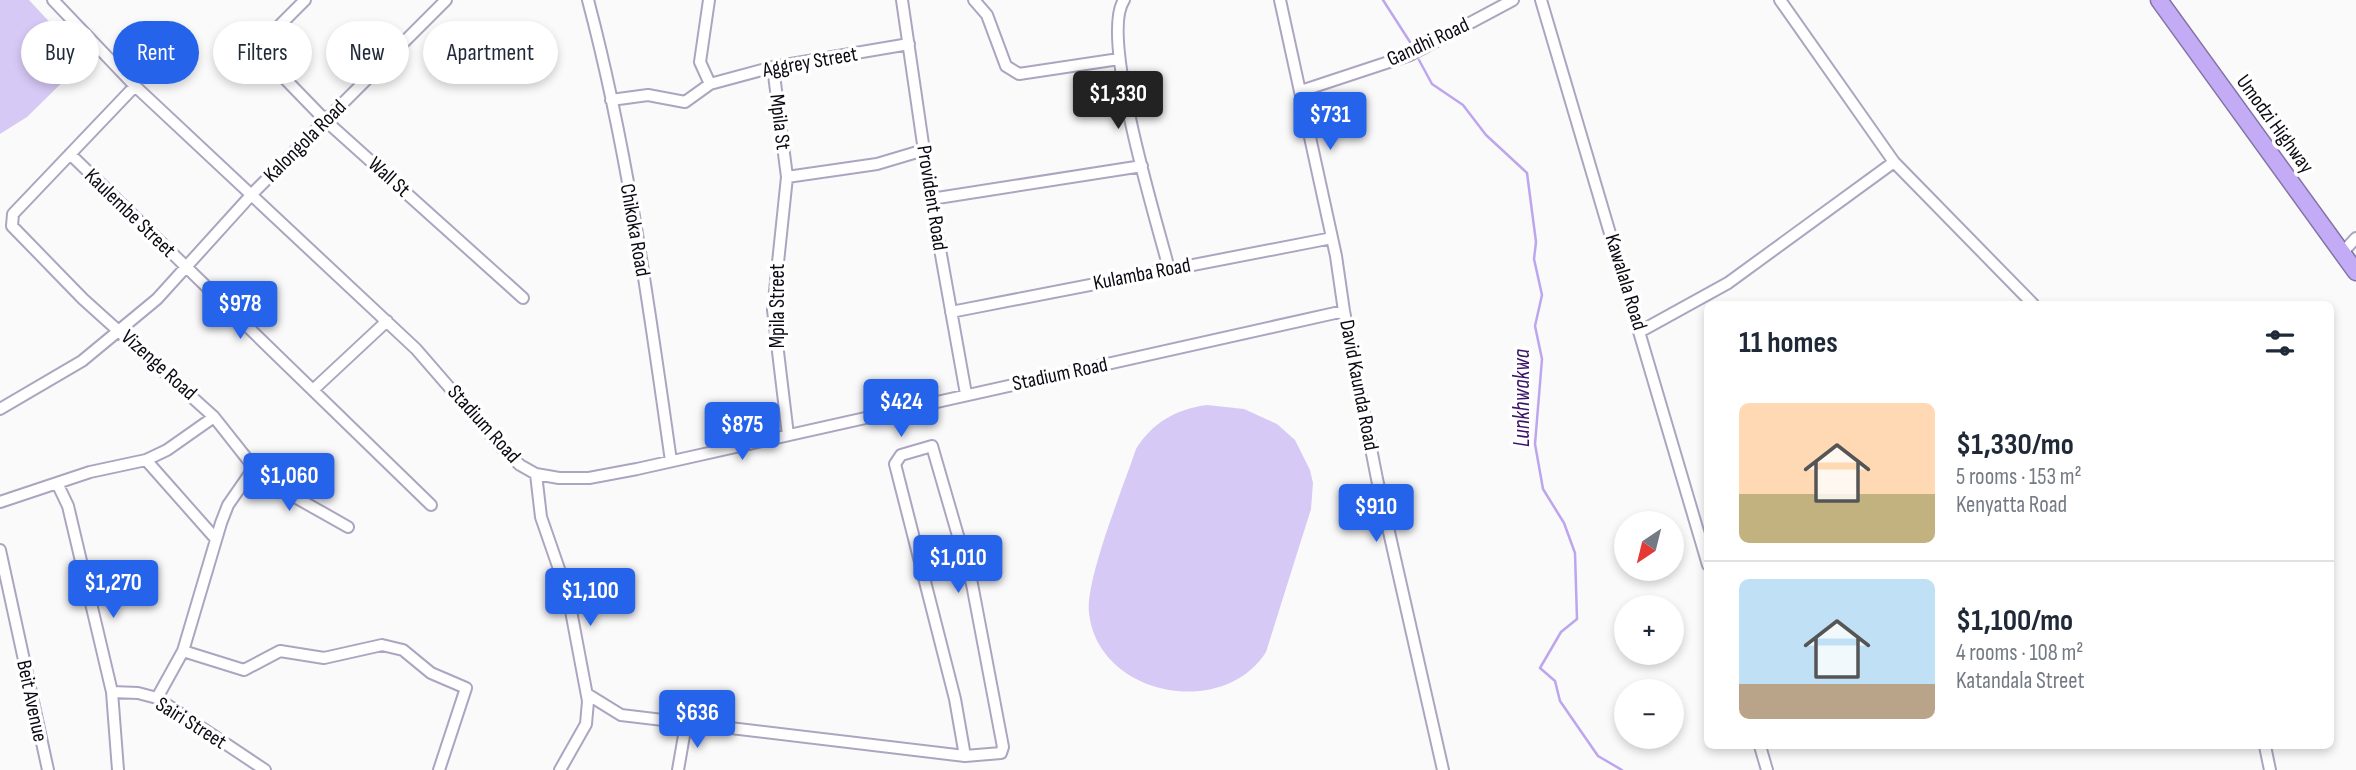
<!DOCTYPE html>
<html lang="en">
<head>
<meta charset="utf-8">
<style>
	body { margin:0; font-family:"Sofia Sans Condensed",sans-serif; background:#f6f6f7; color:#1f2937; height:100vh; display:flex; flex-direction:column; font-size:26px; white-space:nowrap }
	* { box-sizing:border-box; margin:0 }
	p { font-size:23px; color:#747a83 }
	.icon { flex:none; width:38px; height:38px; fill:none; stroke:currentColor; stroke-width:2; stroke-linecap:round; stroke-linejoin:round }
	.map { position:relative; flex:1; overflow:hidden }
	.drawer { position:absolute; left:1704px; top:301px; width:630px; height:448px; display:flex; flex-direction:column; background:#fff; border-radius:10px; box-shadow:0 4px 10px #0003 }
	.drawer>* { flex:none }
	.guide { position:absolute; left:21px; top:21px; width:665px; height:63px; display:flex; gap:14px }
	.needle { width:46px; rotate:215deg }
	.buttons { position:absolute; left:1614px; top:511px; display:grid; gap:14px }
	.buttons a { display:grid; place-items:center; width:70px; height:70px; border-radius:50%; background:#fff; box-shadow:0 4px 10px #0003; font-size:35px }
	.price { position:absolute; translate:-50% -60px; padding:0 16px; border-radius:7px; background:#2563eb; color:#fff; font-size:23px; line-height:46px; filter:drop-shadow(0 2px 4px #0008) }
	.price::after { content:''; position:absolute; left:50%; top:42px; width:21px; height:16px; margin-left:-10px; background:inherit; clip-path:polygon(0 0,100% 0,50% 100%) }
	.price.on { background:#222; color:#fff }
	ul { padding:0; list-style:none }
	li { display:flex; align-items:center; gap:21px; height:175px; padding:0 35px }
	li+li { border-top:2px solid #e0e1e3 }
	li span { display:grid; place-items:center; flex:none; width:196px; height:140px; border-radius:10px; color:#555 }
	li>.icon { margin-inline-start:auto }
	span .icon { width:84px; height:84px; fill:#fffc; stroke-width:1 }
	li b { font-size:30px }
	h2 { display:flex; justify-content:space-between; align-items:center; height:84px; padding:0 35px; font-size:30px }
	.tag { padding:0 24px; border-radius:32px; background:#fff; box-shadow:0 4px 10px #0003; font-size:24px; line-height:63px }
	.tag.on { background:#2563eb; color:#fff }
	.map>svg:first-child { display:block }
	.green { fill:#d7c9f6 }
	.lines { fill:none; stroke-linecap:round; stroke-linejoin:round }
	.stream { stroke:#bda6ee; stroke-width:2.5 }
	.minor-casing { stroke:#ada5c0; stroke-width:14 }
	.highway-casing { stroke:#8373a6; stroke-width:19 }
	.minor { stroke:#fff; stroke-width:10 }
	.highway { stroke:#c3acf5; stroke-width:16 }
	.labels { text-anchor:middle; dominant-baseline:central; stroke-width:7; stroke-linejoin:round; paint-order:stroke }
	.street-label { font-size:21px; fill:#0d0a13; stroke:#fff }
	.water-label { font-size:23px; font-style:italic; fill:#3a1467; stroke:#fff }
</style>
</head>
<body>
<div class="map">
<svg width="2356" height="770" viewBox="0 0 2356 770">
	<rect width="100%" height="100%" fill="#fafafa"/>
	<path class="green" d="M0 0H29L85 60 27 117 0 134Z
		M1207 405 1244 409 1277 424 1295 440 1310 470 1313 483 1311 509 1266 652C1223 720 1098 696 1089 613 1085 580 1124 485 1136 449 1152 423 1176 409 1207 405Z"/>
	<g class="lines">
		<path class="stream" d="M1383 0 1410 42
			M1419 60 1432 84 1463 105 1486 135 1527 173 1536 242 1534 259 1542 295 1535 326 1542 359 1535 444 1543 489 1564 523 1575 553 1577 619 1561 632 1540 668 1555 681 1560 701 1598 756 1622 770"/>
		<g class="minor-casing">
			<path id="minor" d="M53 0 135 86 416 349 501 447 520 465 536 474 559 478H589L637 469 1344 311
				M305 0 260 45 259 52 326 121 523 298
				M588 0C628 151 649 307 671 461
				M709 0 700 62 710 84
				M902 0 931 199 966 394
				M974 0 987 15 1006 66 1019 74 1119 59
				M1124 0C1099 36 1157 222 1169 269
				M1280 0 1336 256 1344 311 1377 479 1443 770
				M1541 0 1708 565
				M1780 0 1894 162 2033 304
				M773 67 787 177 773 310 788 435
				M135 86 13 214 12 226 83 299 214 417 263 479 348 527
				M1301 91 1410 55 1513 0
				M611 100 648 95 685 102 710 84 773 67 909 44
				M70 154 431 505
				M787 177 877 164 924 150
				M931 199 1142 166
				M2342 253 2356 238
				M951 312 1332 238
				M1641 331 1728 283 1894 162
				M313 390 387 321
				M0 409 82 361 157 299 253 193 446 0
				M146 460 215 538
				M536 474 541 517 568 595 588 701 586 724 560 770
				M57 483 68 506 112 692 118 770
				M0 502 90 472 146 460 167 450 214 417
				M0 550 48 770
				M183 651 244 670 280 651 324 658 382 645 403 650 431 673 466 688 439 770
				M112 692 138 693 157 698 265 770
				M587 694 621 715 965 756 1001 753 1003 747 972 584 932 446 901 455 895 464 955 699 965 756
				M157 698 183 651 221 523 228 505 253 469
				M1760 746 1767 770
				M2265 746 2270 770
				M678 770 686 724"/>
		</g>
		<g class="highway-casing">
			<path id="highway" d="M2159 0 2356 272"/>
		</g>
		<use href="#minor" class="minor"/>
		<use href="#highway" class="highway"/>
	</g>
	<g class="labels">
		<g class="street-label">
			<text transform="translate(1428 42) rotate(-25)">Gandhi Road</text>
			<text transform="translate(810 62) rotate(-10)">Aggrey Street</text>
			<text transform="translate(780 122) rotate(83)">Mpila St</text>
			<text transform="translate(2275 124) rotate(54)">Umodzi Highway</text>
			<text transform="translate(305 141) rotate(-45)">Kalongola Road</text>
			<text transform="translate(389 177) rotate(42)">Wall St</text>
			<text transform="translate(932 198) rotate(81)">Provident Road</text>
			<text transform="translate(130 213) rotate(44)">Kaulembe Street</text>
			<text transform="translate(635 230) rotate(80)">Chikoka Road</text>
			<text transform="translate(1142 274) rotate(-11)">Kulamba Road</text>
			<text transform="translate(1626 282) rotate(73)">Kawalala Road</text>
			<text transform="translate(777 306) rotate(-90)">Mpila Street</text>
			<text transform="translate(159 365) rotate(42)">Vizenge Road</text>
			<text transform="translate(1060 374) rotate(-12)">Stadium Road</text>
			<text transform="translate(1359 385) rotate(79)">David Kaunda Road</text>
			<text transform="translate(484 424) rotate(48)">Stadium Road</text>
			<text transform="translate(32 701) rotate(78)">Beit Avenue</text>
			<text transform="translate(191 723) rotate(32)">Sairi Street</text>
		</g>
		<g class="water-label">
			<text transform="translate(1522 398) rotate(-90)">Lunkhwakwa</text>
		</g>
	</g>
</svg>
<div class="buttons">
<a><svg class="needle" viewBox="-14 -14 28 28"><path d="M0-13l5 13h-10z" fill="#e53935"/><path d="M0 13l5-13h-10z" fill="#747a83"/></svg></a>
<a>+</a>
<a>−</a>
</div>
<b class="price on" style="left:1118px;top:131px">$1,330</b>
<b class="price" style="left:1330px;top:152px">$731</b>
<b class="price" style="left:240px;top:341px">$978</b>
<b class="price" style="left:901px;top:439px">$424</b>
<b class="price" style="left:742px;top:462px">$875</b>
<b class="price" style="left:289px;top:513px">$1,060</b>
<b class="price" style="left:1376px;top:544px">$910</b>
<b class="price" style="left:958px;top:595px">$1,010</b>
<b class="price" style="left:113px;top:620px">$1,270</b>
<b class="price" style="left:590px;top:628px">$1,100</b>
<b class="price" style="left:697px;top:750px">$636</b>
<div class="guide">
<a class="tag">Buy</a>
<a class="tag on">Rent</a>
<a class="tag">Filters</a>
<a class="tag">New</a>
<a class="tag">Apartment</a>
</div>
<section class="drawer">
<h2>11 homes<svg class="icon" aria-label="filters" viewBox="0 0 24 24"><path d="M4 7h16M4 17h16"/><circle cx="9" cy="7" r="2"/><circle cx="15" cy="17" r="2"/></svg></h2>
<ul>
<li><span style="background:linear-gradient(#ffd9b3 65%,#c2b280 0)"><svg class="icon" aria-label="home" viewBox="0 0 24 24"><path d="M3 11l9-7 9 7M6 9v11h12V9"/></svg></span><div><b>$1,330/mo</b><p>5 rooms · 153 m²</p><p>Kenyatta Road</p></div></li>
<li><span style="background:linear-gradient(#bfe0f5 75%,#b9a48a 0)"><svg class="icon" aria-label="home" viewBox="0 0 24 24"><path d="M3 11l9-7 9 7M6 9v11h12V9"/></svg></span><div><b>$1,100/mo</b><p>4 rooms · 108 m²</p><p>Katandala Street</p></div></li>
</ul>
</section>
</div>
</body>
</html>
